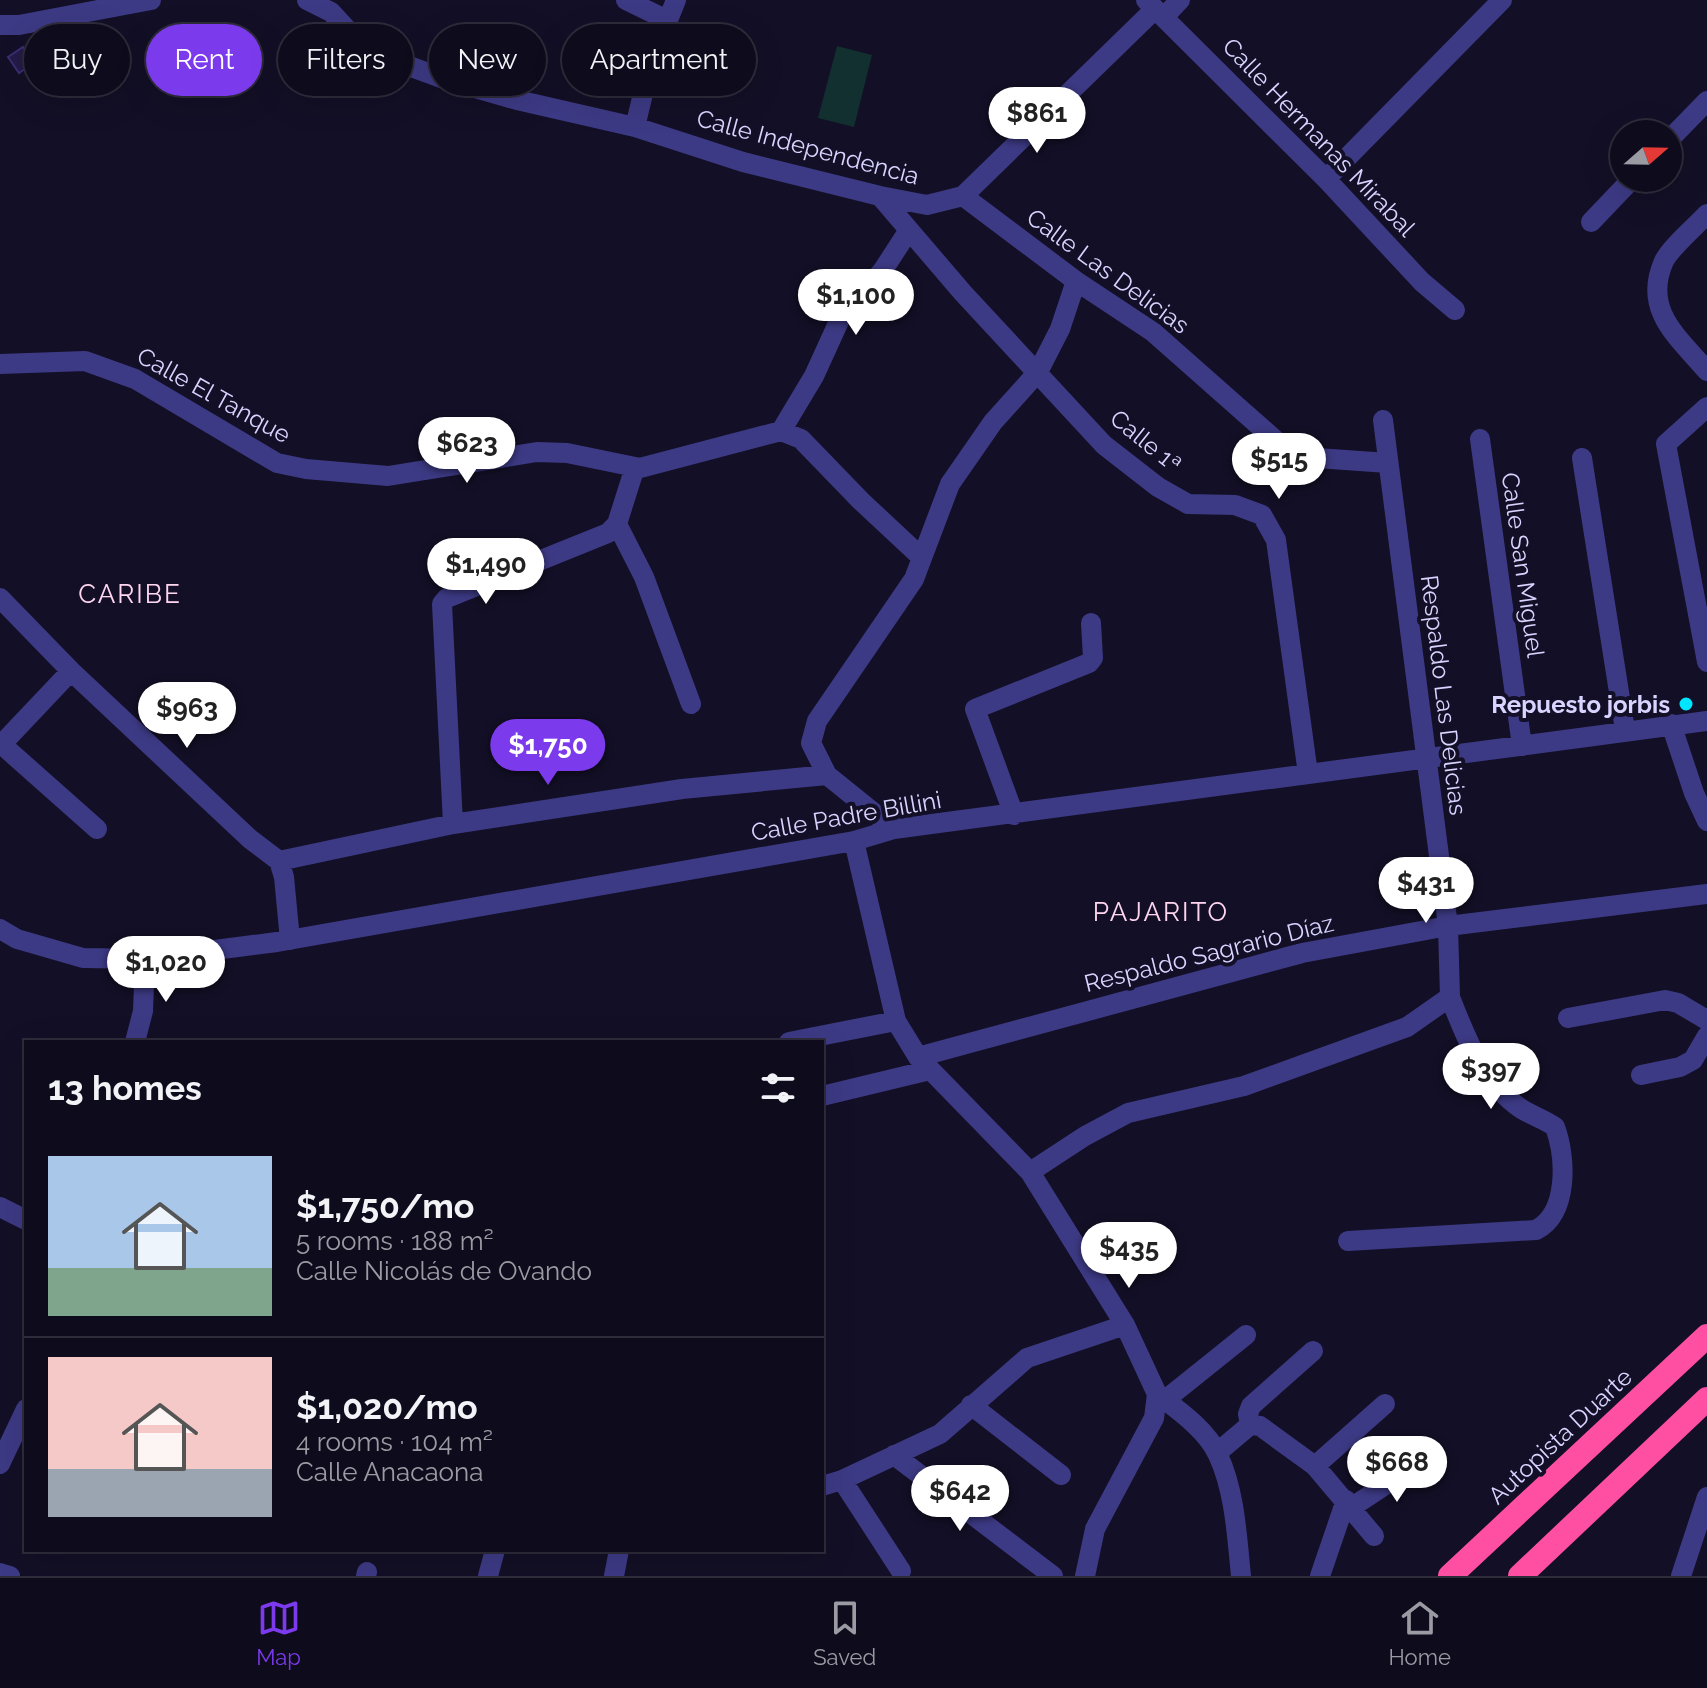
<!DOCTYPE html>
<html lang="en">
<head>
<meta charset="utf-8">
<style>
	body { margin:0; font-family:Raleway,sans-serif; background:#1c1929; color:#f1f3f6; height:100vh; display:flex; flex-direction:column; font-size:30px; white-space:nowrap }
	* { box-sizing:border-box; margin:0 }
	p { font-size:26px; color:#9b9ba3 }
	.icon { flex:none; width:44px; height:44px; fill:none; stroke:currentColor; stroke-width:2; stroke-linecap:round; stroke-linejoin:round }
	.map { position:relative; flex:1; overflow:hidden }
	.details { position:absolute; left:24px; top:1040px; width:800px; height:512px; display:flex; flex-direction:column; background:#0e0b1c; border-radius:0px; box-shadow:0 8px 32px #0002,0 0 0 2px #2e2b3b }
	.details>* { flex:none }
	.top-card { position:absolute; left:24px; top:24px; width:800px; height:72px; display:flex; gap:16px }
	.needle { width:52px; rotate:70deg }
	.fabs { position:absolute; left:1610px; top:120px; display:grid; gap:16px }
	.fabs a { display:grid; place-items:center; width:72px; height:72px; border-radius:50%; background:#0e0b1c; box-shadow:0 8px 32px #0002,0 0 0 2px #2e2b3b; font-size:40px }
	.price { position:absolute; translate:-50% -68px; padding:0 18px; border-radius:28px; background:#fff; color:#222; font-size:26px; line-height:52px; filter:drop-shadow(0 2px 4px #0008) }
	.price::after { content:''; position:absolute; left:50%; top:48px; width:24px; height:18px; margin-left:-12px; background:inherit; clip-path:polygon(0 0,100% 0,50% 100%) }
	.price.active { background:#7c3aed; color:#fff }
	ul { padding:0; list-style:none }
	li { display:flex; align-items:center; gap:24px; height:200px; padding:0 24px }
	li+li { border-top:2px solid #2e2b3b }
	li span { display:grid; place-items:center; flex:none; width:224px; height:160px; border-radius:0px; color:#555 }
	li>.icon { margin-inline-start:auto }
	span .icon { width:96px; height:96px; fill:#fffc; stroke-width:1 }
	li b { font-size:34px }
	h2 { display:flex; justify-content:space-between; align-items:center; height:96px; padding:0 24px; font-size:34px }
	.tag { padding:0 28px; border-radius:36px; background:#0e0b1c; box-shadow:0 8px 32px #0002,0 0 0 2px #2e2b3b; font-size:28px; line-height:72px }
	.tag.active { background:#7c3aed; color:#fff }
	.tabs { display:flex; justify-content:space-around; align-items:center; height:112px; border-top:2px solid #2e2b3b; background:#0e0b1c; font-size:22px; color:#9b9ba3 }
	.tabs a { display:grid; justify-items:center; gap:4px }
	.tabs .active { color:#7c3aed }
	.map>svg:first-child { display:block }
	.green { fill:#12302f }
	.building { fill:#241b47; stroke:#3b2d73; stroke-width:2 }
	.lines { fill:none; stroke-linecap:round; stroke-linejoin:round }
	.minor { stroke:#3d3a85; stroke-width:20 }
	.motorway { stroke:#ff4fa3; stroke-width:24 }
	.poi-dot { fill:#00e5ff; stroke:#130f26; stroke-width:3 }
	.labels { text-anchor:middle; dominant-baseline:central; stroke-width:8; stroke-linejoin:round; paint-order:stroke }
	.street-label { font-size:24px; fill:#d9d4ff; stroke:#130f26 }
	.poi-label { font-size:24px; font-weight:bold; fill:#d9d4ff; stroke:#130f26; text-anchor:end }
	.neighbourhood-label { font-size:26px; letter-spacing:2px; fill:#ffd6f0; stroke:#130f26 }
</style>
</head>
<body>
<div class="map">
<svg width="1707" height="1576" viewBox="0 0 1707 1576">
	<rect width="100%" height="100%" fill="#130f26"/>
	<path class="green" d="M837 46 872 55 854 127 818 118Z"/>
	<path class="building" d="M23 47 33 63 19 73 8 57Z"/>
	<g class="lines">
		<path class="minor" d="M307 0 331 12 354 37 376 54 447 80 517 100 635 127 743 162 880 196 927 205 963 196 1155 9
			M626 0 667 20
			M1146 0 1326 179 1422 282 1455 310
			M1164 17 1180 0
			M0 25H19L151 0
			M635 127 650 65 676 0
			M1668 141 1707 101
			M1326 179 1502 0
			M880 196 963 293 1104 445 1158 487 1188 504 1235 505 1262 515 1276 540 1308 774
			M963 196 1076 281 1153 332 1281 445 1317 458 1388 463
			M1707 214C1696 226 1671 247 1664 261 1642 310 1678 337 1707 371
			M1591 222 1633 178
			M0 364 85 361 135 379 277 463 306 469 388 476 537 452 567 453 640 468 781 431 801 439 861 501 921 557
			M1707 407 1666 444 1707 662
			M781 431 814 376 840 319 883 270 909 230
			M1480 439 1522 746
			M1582 458 1625 730
			M617 524 644 577 691 704
			M0 598 71 671 250 839 279 861 284 877 290 940
			M1671 724 1694 793 1707 821
			M0 743 97 829
			M2 744 71 671
			M1014 815 975 709 1089 663 1093 658 1091 623
			M453 824 442 604 447 598 608 533 617 524 635 467
			M894 829 827 775 811 743 817 721 914 579 950 484 993 422 1038 372 1060 329 1076 281
			M854 841 896 1021 918 1057 1030 1172 1125 1325 1157 1394 1154 1418 1095 1529 1085 1576
			M279 861 453 824 682 789 827 775
			M0 929 17 939 83 958 145 959 277 942 854 841 894 829 1707 721
			M1568 1018 1665 1000 1678 1003 1707 1020
			M135 1042 143 1011 145 959
			M789 1042 896 1021
			M918 1057 1302 953 1448 926 1707 894
			M1641 1075 1680 1067 1693 1060 1707 1036
			M822 1096 930 1070
			M1030 1172 1085 1136 1128 1113 1244 1086 1407 1027 1450 997 1448 926 1383 420
			M0 1207 26 1220
			M1348 1241 1536 1230C1569 1213 1566 1157 1555 1127 1543 1118 1528 1115 1516 1105 1482 1079 1465 1036 1450 997
			M1157 1394C1178 1410 1207 1430 1218 1455 1235 1491 1237 1537 1241 1576
			M1165 1400 1246 1335
			M971 1405 1061 1475
			M1250 1425 1248 1414 1251 1406 1313 1351
			M1218 1452 1250 1425 1260 1426 1315 1466 1374 1536
			M894 1455 1053 1576
			M0 1464 26 1409
			M1315 1466 1385 1404
			M842 1480 901 1571
			M822 1486 842 1480 940 1434 1027 1358 1125 1325
			M1352 1507 1417 1464
			M0 1573 10 1576
			M366 1576 367 1572
			M488 1576 495 1550
			M614 1576 619 1550
			M1320 1576 1346 1500
			M1681 1576 1707 1497"/>
		<path class="motorway" d="M1450 1576 1707 1336
			M1520 1576 1707 1399"/>
	</g>
	<circle class="poi-dot" cx="1686" cy="704" r="8"/>
	<g class="labels">
		<g class="street-label">
			<text transform="translate(1319 137) rotate(46)">Calle Hermanas Mirabal</text>
			<text transform="translate(808 147) rotate(15)">Calle Independencia</text>
			<text transform="translate(1108 271) rotate(36)">Calle Las Delicias</text>
			<text transform="translate(214 395) rotate(29)">Calle El Tanque</text>
			<text transform="translate(1146 441) rotate(39)">Calle 1ª</text>
			<text transform="translate(1523 565) rotate(82)">Calle San Miguel</text>
			<text transform="translate(1444 695) rotate(83)">Respaldo Las Delicias</text>
			<text transform="translate(846 816) rotate(-10)">Calle Padre Billini</text>
			<text transform="translate(1209 953) rotate(-14)">Respaldo Sagrario Díaz</text>
			<text transform="translate(1560 1436) rotate(-43)">Autopista Duarte</text>
		</g>
		<g class="poi-label">
			<text x="1670" y="704">Repuesto jorbis</text>
		</g>
		<g class="neighbourhood-label">
			<text x="130" y="594">CARIBE</text>
			<text x="1161" y="912">PAJARITO</text>
		</g>
	</g>
</svg>
<div class="fabs">
<a><svg class="needle" viewBox="-14 -14 28 28"><path d="M0-13l5 13h-10z" fill="#e53935"/><path d="M0 13l5-13h-10z" fill="#9b9ba3"/></svg></a>
</div>
<b class="price" style="left:1037px;top:155px">$861</b>
<b class="price" style="left:856px;top:337px">$1,100</b>
<b class="price" style="left:467px;top:485px">$623</b>
<b class="price" style="left:1279px;top:501px">$515</b>
<b class="price" style="left:486px;top:606px">$1,490</b>
<b class="price" style="left:187px;top:750px">$963</b>
<b class="price active" style="left:548px;top:787px">$1,750</b>
<b class="price" style="left:1426px;top:925px">$431</b>
<b class="price" style="left:166px;top:1004px">$1,020</b>
<b class="price" style="left:1491px;top:1111px">$397</b>
<b class="price" style="left:1129px;top:1290px">$435</b>
<b class="price" style="left:1397px;top:1504px">$668</b>
<b class="price" style="left:960px;top:1533px">$642</b>
<div class="top-card">
<a class="tag">Buy</a>
<a class="tag active">Rent</a>
<a class="tag">Filters</a>
<a class="tag">New</a>
<a class="tag">Apartment</a>
</div>
<section class="details">
<h2>13 homes<svg class="icon" aria-label="filters" viewBox="0 0 24 24"><path d="M4 7h16M4 17h16"/><circle cx="9" cy="7" r="2"/><circle cx="15" cy="17" r="2"/></svg></h2>
<ul>
<li><span style="background:linear-gradient(#a9c7e8 70%,#7fa58c 0)"><svg class="icon" aria-label="home" viewBox="0 0 24 24"><path d="M3 11l9-7 9 7M6 9v11h12V9"/></svg></span><div><b>$1,750/mo</b><p>5 rooms · 188 m²</p><p>Calle Nicolás de Ovando</p></div></li>
<li><span style="background:linear-gradient(#f6c9c9 70%,#9aa5b1 0)"><svg class="icon" aria-label="home" viewBox="0 0 24 24"><path d="M3 11l9-7 9 7M6 9v11h12V9"/></svg></span><div><b>$1,020/mo</b><p>4 rooms · 104 m²</p><p>Calle Anacaona</p></div></li>
</ul>
</section>
</div>
<nav class="tabs">
<a class="active"><svg class="icon" aria-label="map" viewBox="0 0 24 24"><path d="M3 6l6-2 6 2 6-2v14l-6 2-6-2-6 2zM9 4v14M15 6v14"/></svg>Map</a>
<a><svg class="icon" aria-label="saved" viewBox="0 0 24 24"><path d="M7 4h10v16l-5-4-5 4z"/></svg>Saved</a>
<a><svg class="icon" aria-label="home" viewBox="0 0 24 24"><path d="M3 11l9-7 9 7M6 9v11h12V9"/></svg>Home</a>
</nav>
</body>
</html>
